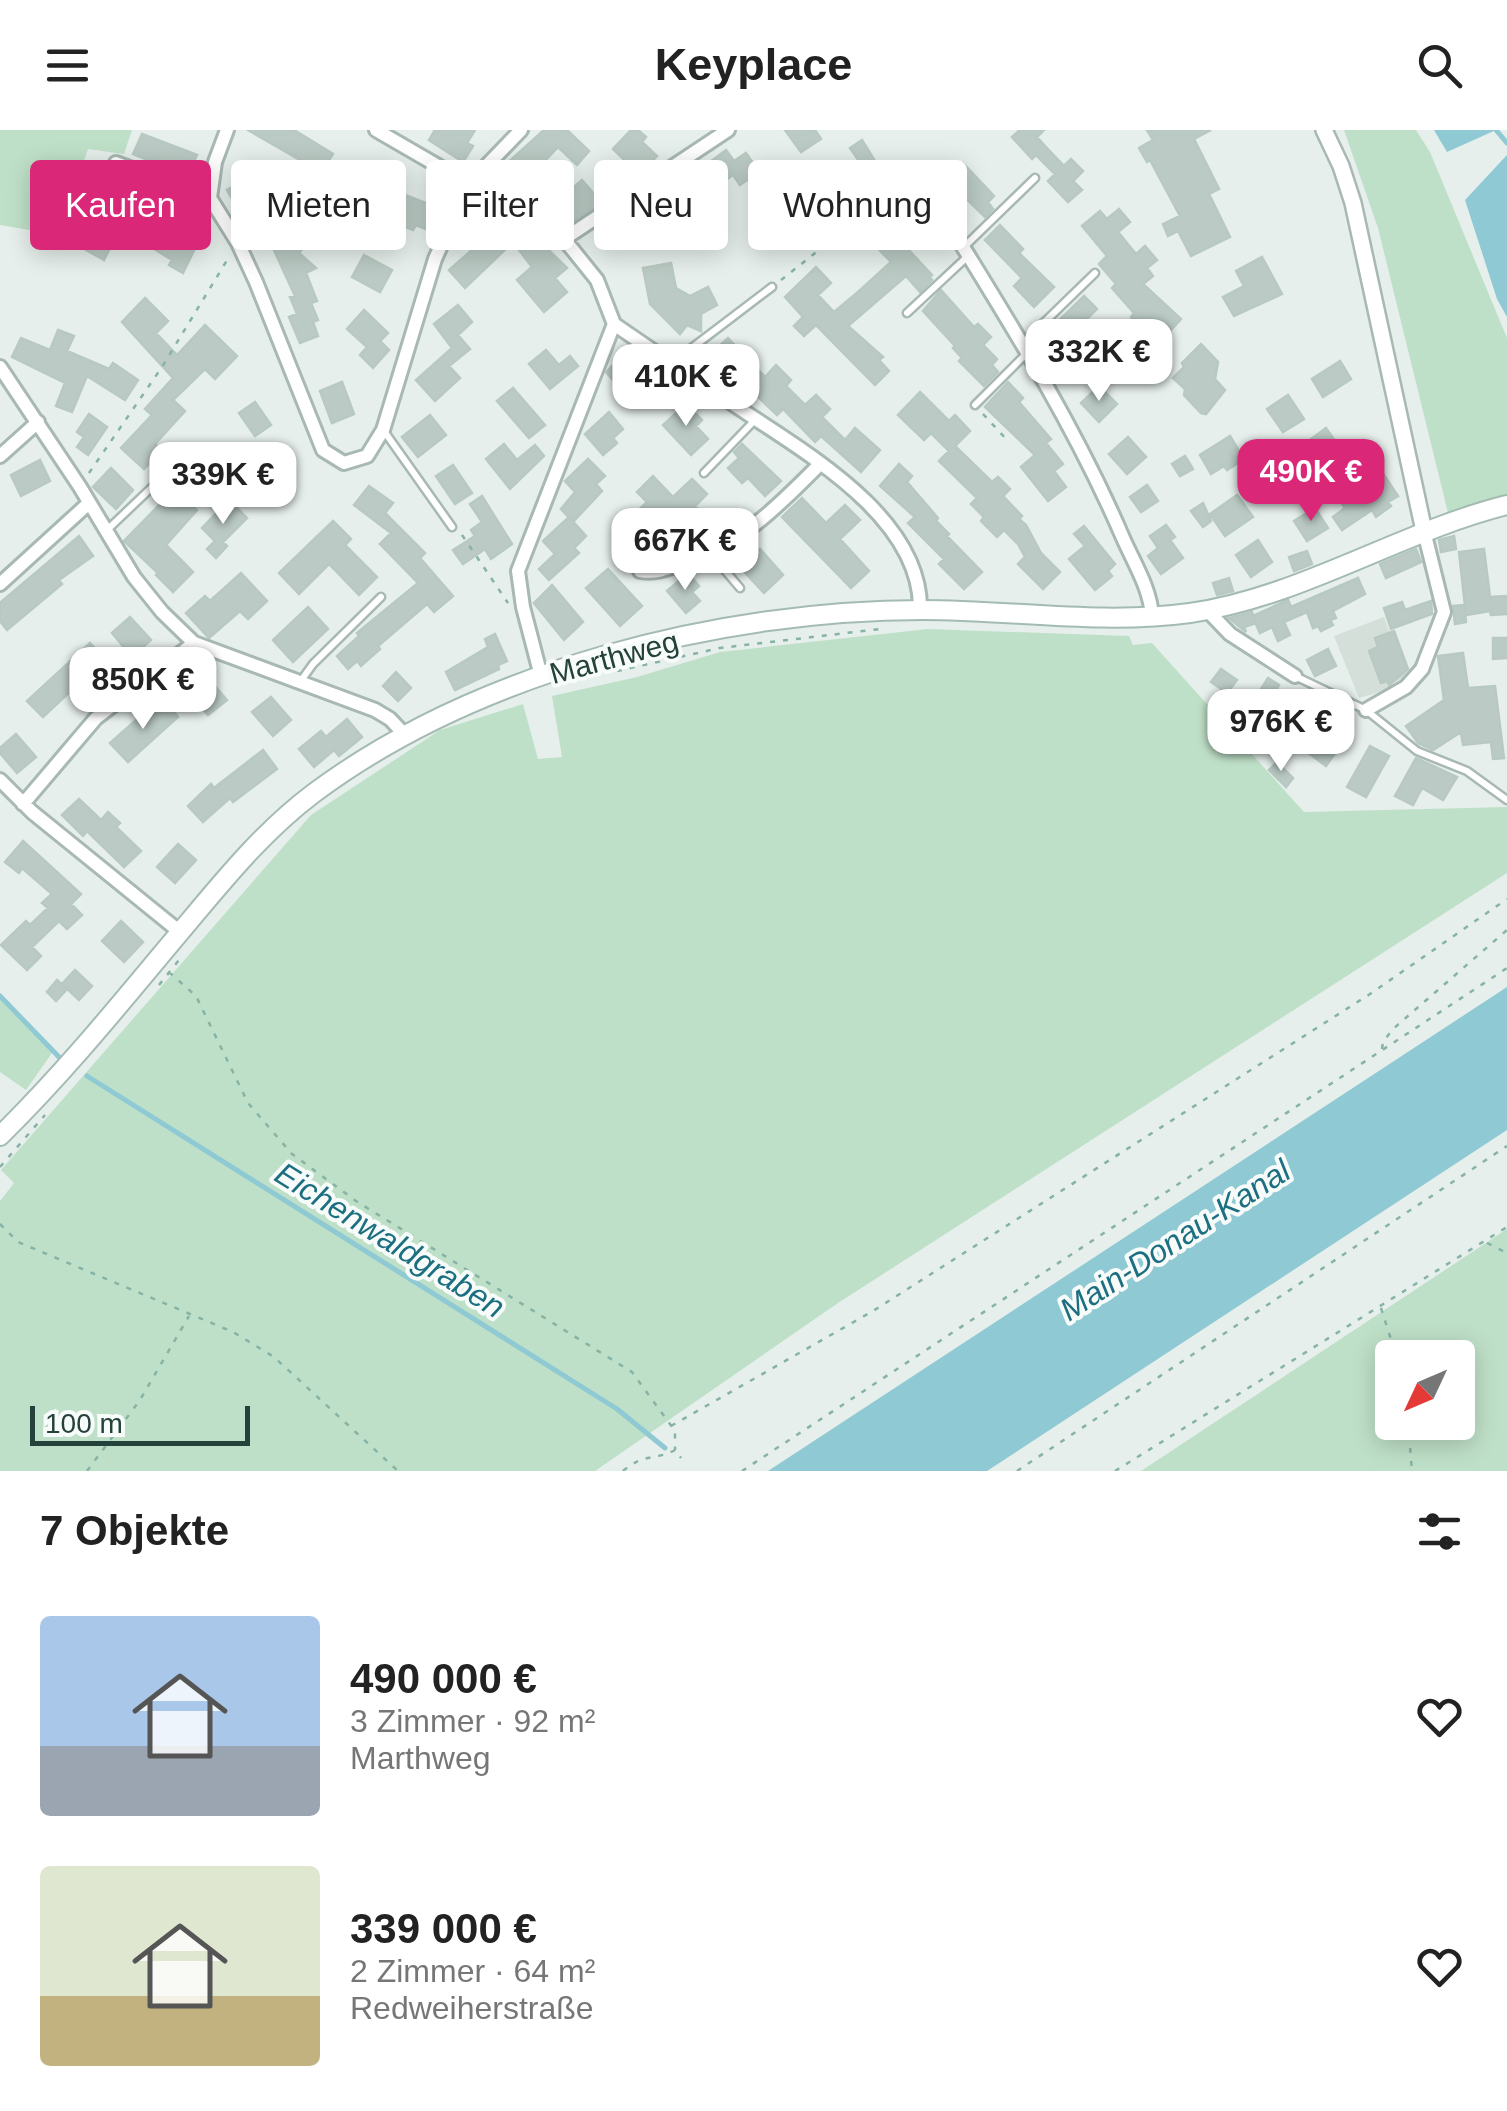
<!DOCTYPE html>
<html lang="de">
<head>
<meta charset="utf-8">
<style>
	body { margin:0; font-family:Helvetica,sans-serif; background:#f2f2f2; color:#222; height:100vh; display:flex; flex-direction:column; font-size:38px; white-space:nowrap }
	* { box-sizing:border-box; margin:0 }
	p { font-size:32px; color:#767676 }
	.icon { flex:none; width:55px; height:55px; fill:none; stroke:currentColor; stroke-width:2; stroke-linecap:round; stroke-linejoin:round }
	.map { position:relative; height:1341px; overflow:hidden }
	.panel { display:flex; flex-direction:column; background:#fff; flex:1 }
	.panel>* { flex:none }
	.banner { position:absolute; left:30px; top:30px; width:1000px; height:90px; display:flex; gap:20px }
	.needle { width:65px; rotate:226deg }
	.fabs { position:absolute; left:1375px; top:1210px; display:grid; gap:20px }
	.fabs a { display:grid; place-items:center; width:100px; height:100px; border-radius:10px; background:#fff; box-shadow:0 5px 25px #0003; font-size:50px }
	.scale { position:absolute; left:30px; bottom:25px; width:220px; box-sizing:border-box; padding-left:10px; border:5px solid #24423a; border-top:0; font-size:28px; line-height:35px; white-space:nowrap; color:#24423a; -webkit-text-stroke:8px #f7fbf9; paint-order:stroke }
	.price { position:absolute; translate:-50% -85px; padding:0 22px; border-radius:20px; background:#fff; color:#222; font-size:32px; line-height:65px; filter:drop-shadow(0 2px 5px #0008) }
	.price::after { content:''; position:absolute; left:50%; top:60px; width:30px; height:22px; margin-left:-15px; background:inherit; clip-path:polygon(0 0,100% 0,50% 100%) }
	.price.selected { background:#db2777; color:#fff }
	ul { padding:0; list-style:none }
	li { display:flex; align-items:center; gap:30px; height:250px; padding:0 40px }
	li span { display:grid; place-items:center; flex:none; width:280px; height:200px; border-radius:10px; color:#555 }
	li>.icon { margin-inline-start:auto }
	span .icon { width:120px; height:120px; fill:#fffc; stroke-width:1 }
	li b { font-size:42px }
	h2 { display:flex; justify-content:space-between; align-items:center; height:120px; padding:0 40px; font-size:42px }
	.tag { padding:0 35px; border-radius:10px; background:#fff; box-shadow:0 5px 25px #0003; font-size:35px; line-height:90px }
	.tag.selected { background:#db2777; color:#fff }
	header { display:flex; justify-content:space-between; align-items:center; height:130px; padding:0 40px; background:#fff; font-size:45px; font-weight:600 }
	.map>svg:first-child { display:block }
	.built { fill:#d4dfda }
	.green { fill:#bfe0c8; fill-rule:evenodd }
	.water { fill:#8ec9d4 }
	.lines { fill:none; stroke-linecap:round; stroke-linejoin:round }
	.stream { stroke:#8ec9d4; stroke-width:5 }
	.building { fill:#bbcac4; stroke:#b8c9c2; stroke-width:2.5 }
	.service-casing { stroke:#a8b8b2; stroke-width:11 }
	.minor-casing { stroke:#a8b8b2; stroke-width:18 }
	.tertiary-casing { stroke:#a8b8b2; stroke-width:20 }
	.secondary-casing { stroke:#a4bbb3; stroke-width:22 }
	.path { stroke:#86b3a5; stroke-width:2.5; stroke-dasharray:5 8; stroke-linecap:butt }
	.service { stroke:#fff; stroke-width:6 }
	.minor { stroke:#fff; stroke-width:12 }
	.tertiary { stroke:#fff; stroke-width:15 }
	.secondary { stroke:#fff; stroke-width:18 }
	.labels { text-anchor:middle; dominant-baseline:central; stroke-width:8; stroke-linejoin:round; paint-order:stroke }
	.street-label { font-size:30px; fill:#24423a; stroke:#f7fbf9 }
	.water-label { font-size:32px; font-style:italic; fill:#1c6f80; stroke:#f7fbf9 }
</style>
</head>
<body>
<header><svg class="icon" aria-label="menu" viewBox="0 0 24 24"><path d="M4 6h16M4 12h16M4 18h16"/></svg>Keyplace<svg class="icon" aria-label="search" viewBox="0 0 24 24"><circle cx="10" cy="10" r="6"/><path d="M15 15l6 6"/></svg></header>
<div class="map">
<svg width="1507" height="1341" viewBox="0 0 1507 1341">
	<rect width="100%" height="100%" fill="#e6efeb"/>
	<path class="built" d="M1384 487 1406 546 1392 554 1393 558 1359 568 1334 506Z"/>
	<path class="green" d="M0 0H132L124 24 88 19 59 105 0 95Z
		M1344 0H1416L1430 22 1507 208V369L1448 383 1378 98Z
		M928 499 1129 506 1133 515 1152 513 1304 682 1507 677V743L838 1173 595 1341H0V1071L14 1053 1 1040 311 685 440 600 523 574 538 629 562 627 552 566 637 547 720 522Z
		M0 864 54 920 26 960 0 942Z
		M1507 1099V1341H1141ZM1392 1228H1458V1292H1392Z"/>
	<path class="water" d="M1434 0H1496L1447 22Z
		M1507 25V187L1497 169 1465 70Z
		M1507 857V1000L987 1341H768Z"/>
	<g class="lines">
		<path class="stream" d="M1496 0 1507 13
			M0 866 59 927
			M87 946 617 1279 665 1318"/>
	</g>
	<path class="building" d="M248 0H294L333 24 321 42Z
		M435 0H475L467 13 473 16 463 32 429 10Z
		M544 0H567L589 21 577 35 558 17 515 63 503 51 512 42 505 35Z
		M631 0H638L646 7 642 12 657 26 640 45 613 19Z
		M785 0H815L821 9 801 22Z
		M1020 0H1044L1037 7 1045 16 1064 36 1071 29 1083 41 1073 51 1082 60 1068 72 1048 51 1055 44 1036 25 1032 29 1012 7Z
		M1147 0H1211L1194 9 1219 59 1209 64 1230 107 1191 126 1178 101 1168 106 1163 94 1180 86 1150 30 1147 32 1139 18 1153 10Z
		M142 4 197 25 188 44 157 29 155 33 133 24Z
		M862 10 875 31 864 38 850 18Z
		M726 20 734 31 746 23 759 42 740 55 733 45 723 52 710 32Z
		M963 33 994 66 988 72 993 79 985 87 946 49Z
		M354 34 386 54 384 57 439 78 431 101 416 95 413 100 383 88 378 104 361 95 370 75 339 59Z
		M245 50 268 91 247 103 236 91 243 88 227 60Z
		M582 50 601 72 575 90 558 71Z
		M80 58 94 63 83 93 69 88Z
		M142 71 160 78 158 83 200 108 183 143 169 135 172 130 156 120 164 105 133 93Z
		M1119 79 1130 92 1118 102 1136 124 1145 116 1157 130 1147 138 1153 146 1143 154 1181 189 1159 213 1131 187 1134 183 1112 158 1116 154 1099 134 1107 126 1082 96 1100 81 1107 89Z
		M484 82 511 114 465 158 449 140 481 112 467 97Z
		M878 87 932 145 929 147 932 150 920 162 906 146 848 196 883 227 879 230 889 241 875 255 816 195 804 206 794 196 803 187 785 167 816 137 831 153 818 165 834 182 858 162 891 132 862 102Z
		M120 90 133 95 126 109 113 103Z
		M1000 95 1023 119 1019 123 1054 157 1034 177 1014 156 1022 148 985 110Z
		M291 97 302 119 299 123 316 138 306 143 317 171 311 173 318 190 313 192 318 206 300 213 289 187 297 184 290 167 295 166 268 107Z
		M96 99 115 108 104 130 86 120Z
		M528 100 567 138 555 148 567 162 544 182 517 150 532 137 513 112Z
		M364 125 392 140 380 162 352 147Z
		M1262 127 1282 164 1234 186 1223 167 1244 156 1236 141Z
		M671 133 676 158 690 166 708 157 717 175 701 184V201L687 195 680 204 650 174 643 138Z
		M941 160 974 197 978 194 991 207 983 215 997 229 992 235 998 242 984 256 959 231 962 228 953 218 955 216 923 181Z
		M1084 166 1097 179 1076 199 1103 226 1083 246 1044 205Z
		M145 168 168 191 156 203 177 225 205 195 237 226 215 249 205 239 173 270 185 281 155 314 162 320 144 339 121 318 152 285 145 279 173 248 122 192Z
		M458 175 472 192 458 205 470 219 449 236 460 248 435 271 416 250 452 218 434 194Z
		M364 180 388 203 380 211 389 220 373 238 360 225 367 217 347 199Z
		M58 200 74 206 67 221 109 239 113 233 138 250 125 270 87 246 72 282 56 276 65 253 12 227 21 208 50 220Z
		M728 208 765 247 776 235 791 250 786 256 805 275 816 265 830 279 822 287 845 310 855 298 880 320 861 342 821 306 815 312 783 279 777 285 712 223Z
		M1201 214 1218 232 1215 249 1225 260 1206 284 1201 283 1184 265 1185 259 1173 248 1184 237 1182 233Z
		M631 218 646 233 630 247 640 258 629 268 606 242Z
		M546 220 559 235 570 226 578 236 550 259 529 234Z
		M1340 231 1351 249 1323 267 1312 249Z
		M342 252 354 284 332 293 320 261Z
		M1008 252 1023 268 1019 272 1051 309 1046 313 1063 334 1054 341 1066 357 1048 371 1021 337 1035 325 985 277Z
		M1099 256 1117 274 1099 292 1081 273Z
		M513 258 545 295 529 308 497 271Z
		M920 262 949 291 955 285 970 301 955 316 992 352 998 347 1010 359 1003 366 1022 386 1019 389 1026 395 1041 423 1060 442 1043 459 1018 434 1025 427 1018 414 1004 400 997 407 981 391 984 387 971 374 977 368 939 331 949 321 931 303 924 310 898 285Z
		M1288 265 1304 289 1283 302 1267 279Z
		M255 272 271 295 255 306 239 283Z
		M686 274 702 290 696 296 708 309 691 325 663 295Z
		M609 282 623 299 613 308 617 313 603 325 585 304Z
		M89 284 107 297 88 325 77 317 84 307 77 302Z
		M430 285 446 305 418 327 402 307Z
		M1326 298 1344 324 1325 337 1307 312Z
		M1230 306 1244 329 1227 340 1224 336 1211 344 1200 325Z
		M1128 307 1146 327 1127 344 1109 324Z
		M504 314 517 330 535 315 544 326 510 359 486 329Z
		M742 314 781 351 765 366 748 348 742 353 728 338 739 328 734 322Z
		M280 322 292 338 263 355 252 344 267 327Z
		M1185 326 1193 339 1180 346 1172 334Z
		M588 329 605 346 596 354 602 361 573 392 561 379 575 362 565 351Z
		M1287 329 1301 348 1282 362 1268 343Z
		M40 330 50 351 21 366 11 345Z
		M899 334 912 346 907 352 938 388 936 391 949 404 947 406 982 442 964 459 939 434 944 429 908 393 915 387 880 356Z
		M453 335 472 363 455 374 436 346Z
		M111 338 133 360 116 379 93 357Z
		M1384 345 1398 366 1388 372 1391 376 1376 387 1372 380 1342 400 1333 387 1345 378 1340 371Z
		M653 346 673 367 692 349 707 364 695 376 715 397 695 417 678 400 670 408 661 398 626 431 614 419 621 412 614 404 647 372 637 362Z
		M1147 355 1158 371 1141 382 1130 367Z
		M369 356 393 373 385 383 425 423 420 428 453 466 434 482 427 474 378 516 380 519 361 536 357 531 348 539 337 526 359 506 357 503 418 453 380 414 391 403 354 375Z
		M174 360 197 380 166 415 193 442 173 462 156 445 158 443 124 411Z
		M1237 365 1253 387 1225 406 1210 384Z
		M482 366 512 414 491 429 485 419 463 434 453 420 475 406 471 400 482 392 470 374Z
		M802 368 826 393 845 375 860 390 840 409 869 441 851 458 782 387Z
		M229 370 247 388 223 412 227 416 216 428 207 419 215 411 202 398Z
		M1203 373 1211 391 1203 397 1191 381Z
		M1315 378 1328 398 1307 411 1294 391Z
		M569 387 586 406 574 418 579 423 549 450 539 439 555 424 543 411Z
		M333 391 351 409 345 415 377 447 359 465 329 434 299 464 279 443Z
		M1166 395 1175 407 1170 410 1183 428 1161 444 1148 426 1158 418 1150 406Z
		M1084 396 1115 434 1108 441 1112 446 1095 460 1069 429 1085 416 1074 404Z
		M79 406 93 426 59 450 62 454 7 500 0 491V473Z
		M1454 406 1456 419 1441 422 1439 410Z
		M1258 410 1272 432 1251 447 1236 425Z
		M760 419 783 445 764 463 740 437Z
		M1416 419 1421 432 1386 448 1380 434Z
		M1484 419 1490 467 1507 466V484L1491 485 1490 481 1466 485 1459 422Z
		M1307 421 1312 434 1294 441 1289 427Z
		M608 439 642 476 620 496 586 458Z
		M241 443 267 471 248 489 240 481 209 508 186 483 205 466 210 471Z
		M688 443 699 456 692 462 700 471 686 483 667 461Z
		M1229 448 1233 461 1217 465 1213 453Z
		M1358 448 1365 464 1333 481 1336 488 1330 490 1333 495 1321 501 1318 496 1313 498 1307 482 1284 492 1290 505 1278 511 1272 497 1260 503 1254 490 1256 493 1244 497 1246 502 1229 488 1252 482 1253 486 1288 470 1291 477Z
		M552 455 583 492 564 510 534 473Z
		M1431 471 1432 484 1391 499 1384 478 1402 472 1405 480Z
		M1464 475 1466 492 1455 494 1453 476Z
		M308 477 328 499 293 532 273 510Z
		M130 487 151 510 132 527 112 503Z
		M1394 501 1408 539 1389 555 1387 551 1381 553 1369 521 1378 517 1375 508Z
		M495 504 507 531 498 535 499 539 455 560 446 542 488 517 485 509Z
		M1493 508H1507V528L1493 529Z
		M90 513 105 529 43 587 27 571Z
		M1328 519 1336 536 1315 546 1307 530Z
		M1463 523 1468 558 1495 556 1504 628 1493 629 1491 612 1463 615 1461 602 1433 620 1418 613 1406 596 1444 570 1438 526Z
		M1221 539 1237 550 1227 563 1211 552Z
		M396 542 411 558 398 571 383 556Z
		M206 546 227 570 208 585 188 562Z
		M1268 548 1279 555 1275 562 1343 612 1326 636 1268 593 1277 580 1256 567Z
		M271 567 291 590 273 606 252 582Z
		M168 575 178 587 128 632 110 613 152 576 159 583Z
		M347 589 362 607 339 626 334 620 314 637 299 619 321 601 326 607Z
		M16 604 36 627 17 643 0 623V618Z
		M1370 616 1389 626 1366 667 1347 657Z
		M263 620 277 639 233 672 230 668 203 692 188 676 211 654 214 658Z
		M1416 628 1457 647 1443 670 1422 658 1413 675 1395 666Z
		M1277 632 1293 648 1286 657 1269 640Z
		M79 669 101 690 108 682 120 693 116 697 141 721 124 737 87 701 83 706 62 685Z
		M23 711 81 764 71 774 82 785 67 799 59 791 32 817 41 826 27 840 1 815 26 791 30 795 48 778 42 773 52 764 22 738 19 743 5 732Z
		M178 714 196 730 175 753 157 737Z
		M121 791 143 812 124 832 102 811Z
		M75 840 92 856 79 870 62 854Z
		M57 850 67 859 56 871 47 862Z"/>
	<g class="lines">
		<g class="service-casing">
			<path id="service" d="M964 117 1035 48
				M907 183 967 127
				M1024 212 1095 143
				M672 233 772 157
				M975 275 1027 223
				M384 301 452 397
				M704 343 755 290
				M106 401 169 341 177 331 176 322
				M716 420 723 438 740 458
				M1295 546 1366 580 1417 621 1467 641 1507 670
				M300 552 313 534 381 467"/>
		</g>
		<g class="minor-casing">
			<path id="minor" d="M227 0 215 32 210 68 238 113 256 152 323 320 344 333 367 326 383 300 435 129 468 55 521 0
				M376 0 564 109 597 150 614 194 518 441 523 477 541 546
				M116 33 210 68
				M923 52C994 168 1069 282 1123 408 1134 433 1150 458 1152 486
				M564 109 728 0
				M614 194C654 222 695 249 736 276 804 322 922 387 920 480
				M0 237 80 357 134 447 162 482 194 513 375 580 390 589 405 605
				M0 326 38 292
				M640 441C657 444 669 438 685 432 748 408 774 380 820 334
				M0 454 89 373
				M1207 480 1230 504 1295 546
				M1366 580 1406 557 1422 539 1444 482 1424 401
				M0 650 32 682 180 802
				M23 674 96 588 194 513"/>
		</g>
		<g class="tertiary-casing">
			<path id="tertiary" d="M1324 0 1341 36 1353 73 1424 401"/>
		</g>
		<g class="secondary-casing">
			<path id="secondary" d="M0 1006C62 945 116 879 171 813 216 760 258 705 314 663 478 541 720 480 923 480 1011 480 1102 495 1190 483 1301 467 1399 402 1507 375"/>
		</g>
		<path class="path" d="M781 150 833 109 909 60
			M983 284 1008 311
			M89 343 162 237 229 127
			M462 405 508 473
			M617 541 720 518 880 499
			M169 842 196 866 248 973 292 1024 356 1071 632 1242 675 1301V1320
			M159 855 179 830
			M1382 919 1383 912 1393 899 1507 800
			M0 1037 45 985
			M0 1094 18 1112 233 1202 274 1227 398 1341
			M1487 1113 1507 1123
			M1381 1178 1397 1228
			M1408 1292 1412 1341
			M671 1296 873 1181 1370 864 1507 769
			M87 1341 140 1270 189 1186
			M623 1341C646 1322 655 1331 675 1320L681 1328
			M742 1341 1507 838
			M1017 1341 1507 1016
			M1115 1341 1507 1097"/>
		<use href="#service" class="service"/>
		<use href="#minor" class="minor"/>
		<use href="#tertiary" class="tertiary"/>
		<use href="#secondary" class="secondary"/>
	</g>
	<g class="labels">
		<g class="street-label">
			<text transform="translate(614 527) rotate(-15)">Marthweg</text>
		</g>
		<g class="water-label">
			<text transform="translate(390 1110) rotate(32)">Eichenwaldgraben</text>
			<text transform="translate(1175 1110) rotate(-33)">Main-Donau-Kanal</text>
		</g>
	</g>
</svg>
<div class="fabs">
<a><svg class="needle" viewBox="-14 -14 28 28"><path d="M0-13l5 13h-10z" fill="#e53935"/><path d="M0 13l5-13h-10z" fill="#767676"/></svg></a>
</div>
<div class="scale">100 m</div>
<b class="price" style="left:1099px;top:274px">332K €</b>
<b class="price" style="left:686px;top:299px">410K €</b>
<b class="price selected" style="left:1311px;top:394px">490K €</b>
<b class="price" style="left:223px;top:397px">339K €</b>
<b class="price" style="left:685px;top:463px">667K €</b>
<b class="price" style="left:143px;top:602px">850K €</b>
<b class="price" style="left:1281px;top:644px">976K €</b>
<div class="banner">
<a class="tag selected">Kaufen</a>
<a class="tag">Mieten</a>
<a class="tag">Filter</a>
<a class="tag">Neu</a>
<a class="tag">Wohnung</a>
</div>
</div>
<section class="panel">
<h2>7 Objekte<svg class="icon" aria-label="filters" viewBox="0 0 24 24"><path d="M4 7h16M4 17h16"/><circle cx="9" cy="7" r="2"/><circle cx="15" cy="17" r="2"/></svg></h2>
<ul>
<li><span style="background:linear-gradient(#a9c7e8 65%,#9aa5b1 0)"><svg class="icon" aria-label="home" viewBox="0 0 24 24"><path d="M3 11l9-7 9 7M6 9v11h12V9"/></svg></span><div><b>490 000 €</b><p>3 Zimmer · 92 m²</p><p>Marthweg</p></div><svg class="icon" aria-label="heart" viewBox="0 0 24 24"><path d="M12 20l-8-8c-3-5 5-10 8-4 3-6 11-1 8 4z"/></svg></li>
<li><span style="background:linear-gradient(#dfe7d0 65%,#c2b280 0)"><svg class="icon" aria-label="home" viewBox="0 0 24 24"><path d="M3 11l9-7 9 7M6 9v11h12V9"/></svg></span><div><b>339 000 €</b><p>2 Zimmer · 64 m²</p><p>Redweiherstraße</p></div><svg class="icon" aria-label="heart" viewBox="0 0 24 24"><path d="M12 20l-8-8c-3-5 5-10 8-4 3-6 11-1 8 4z"/></svg></li>
</ul>
</section>
</body>
</html>
